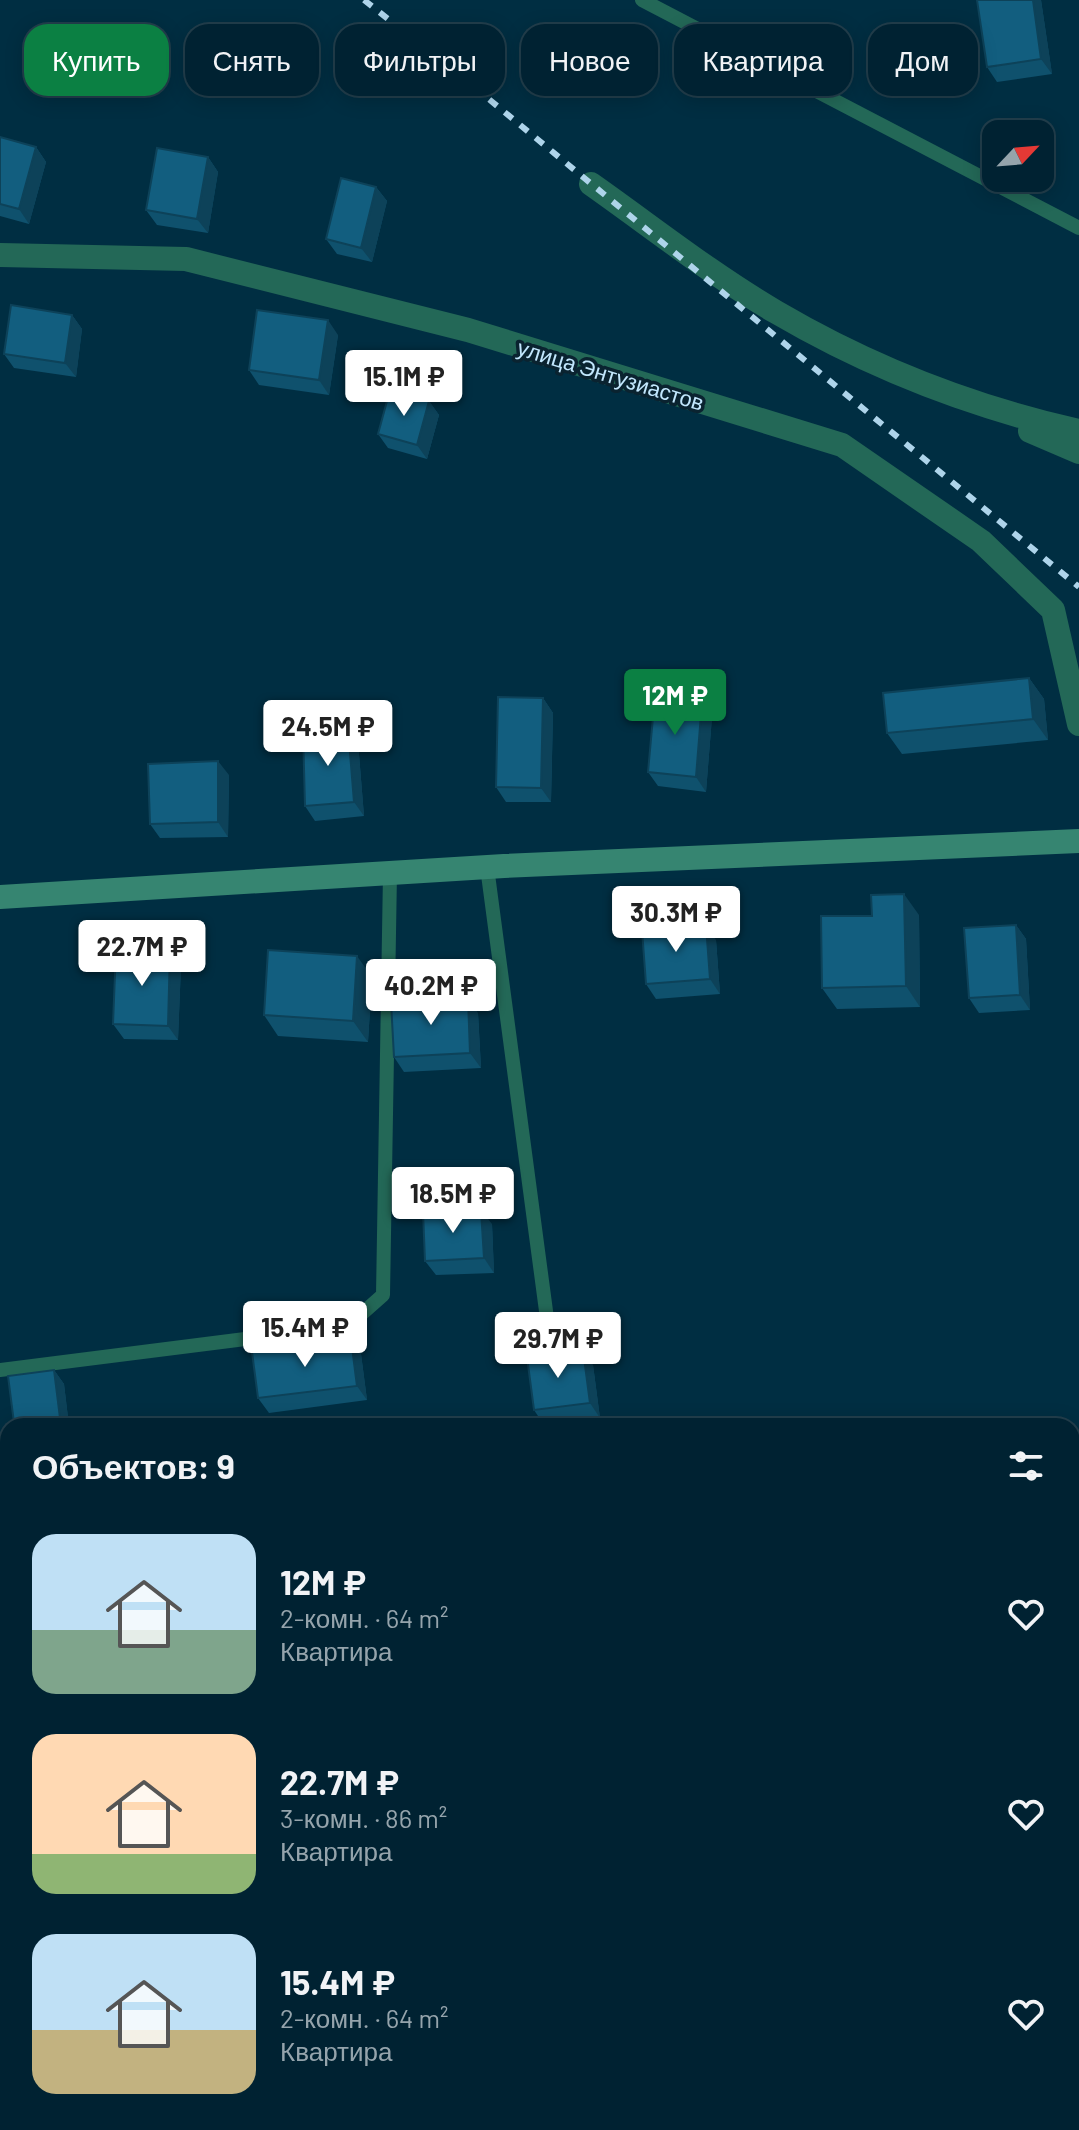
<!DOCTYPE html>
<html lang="ru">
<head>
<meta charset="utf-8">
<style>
	body { margin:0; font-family:Barlow,sans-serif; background:#0e2f3e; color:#f1f3f6; height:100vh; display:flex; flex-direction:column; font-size:30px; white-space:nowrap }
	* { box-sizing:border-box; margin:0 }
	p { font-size:26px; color:#95a4ac }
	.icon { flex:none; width:44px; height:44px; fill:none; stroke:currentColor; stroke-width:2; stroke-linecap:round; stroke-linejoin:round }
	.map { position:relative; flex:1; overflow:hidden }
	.side { position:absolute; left:0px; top:1418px; width:1080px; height:712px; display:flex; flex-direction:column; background:#002232; border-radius:24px 24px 0 0; box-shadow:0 4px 20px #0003,0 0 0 2px #223f4d }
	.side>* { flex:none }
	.guide { position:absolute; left:24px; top:24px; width:1032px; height:72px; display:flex; gap:16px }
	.needle { width:52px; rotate:64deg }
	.fabs { position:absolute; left:982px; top:120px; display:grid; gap:16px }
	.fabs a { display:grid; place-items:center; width:72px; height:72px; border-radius:16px; background:#002232; box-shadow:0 4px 20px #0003,0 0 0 2px #223f4d; font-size:40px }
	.price { position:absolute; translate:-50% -68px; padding:0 18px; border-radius:8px; background:#fff; color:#222; font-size:26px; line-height:52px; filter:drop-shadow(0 2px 4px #0008) }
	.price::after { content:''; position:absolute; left:50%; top:48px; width:24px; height:18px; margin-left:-12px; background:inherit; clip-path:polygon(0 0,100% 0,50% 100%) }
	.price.active { background:#0b8043; color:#fff }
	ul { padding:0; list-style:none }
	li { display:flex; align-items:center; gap:24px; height:200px; padding:0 32px }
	li span { display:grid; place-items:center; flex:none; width:224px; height:160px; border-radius:24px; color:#555 }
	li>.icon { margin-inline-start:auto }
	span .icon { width:96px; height:96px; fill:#fffc; stroke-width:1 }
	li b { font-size:34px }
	h2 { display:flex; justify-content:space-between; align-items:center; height:96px; padding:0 32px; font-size:34px }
	.tag { padding:0 28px; border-radius:24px; background:#002232; box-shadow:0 4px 20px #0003,0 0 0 2px #223f4d; font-size:28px; line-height:72px }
	.tag.active { background:#0b8043; color:#fff }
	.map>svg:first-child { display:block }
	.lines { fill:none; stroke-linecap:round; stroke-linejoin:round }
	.path { stroke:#5d879c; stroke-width:5; stroke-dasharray:4 4; stroke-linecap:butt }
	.lane { stroke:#236857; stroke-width:14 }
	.street { stroke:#236857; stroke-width:24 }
	.secondary { stroke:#368571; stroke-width:24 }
	.rail { stroke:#aed4ea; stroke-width:6; stroke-dasharray:10 10; stroke-linecap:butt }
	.wall { fill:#0f516d }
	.shaded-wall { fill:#0d4259 }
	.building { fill:#125e7f; stroke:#0d4259; stroke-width:2 }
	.labels { text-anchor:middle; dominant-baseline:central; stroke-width:7; stroke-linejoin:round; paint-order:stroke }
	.street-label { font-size:22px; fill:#c2e7fd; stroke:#0a2330 }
</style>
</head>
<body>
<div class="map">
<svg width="1079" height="2130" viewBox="0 0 1079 2130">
	<rect width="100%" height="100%" fill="#002e42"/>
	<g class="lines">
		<path class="path" d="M1072 1516H1079"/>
		<path class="lane" d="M642 0 1079 228
			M487 867 548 1326
			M0 1370 348 1326 383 1295 390 873"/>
		<path class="street" d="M591 184C652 227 711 274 776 312 870 367 972 407 1079 431
			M0 255 186 259 468 330 842 445 981 541 1053 610 1079 724
			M1030 431 1079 452
			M0 1588 8 1587"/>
		<path class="secondary" d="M0 897 504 866 1079 841"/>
		<path class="rail" d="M364 0 473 86 1079 587"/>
	</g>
	<path class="wall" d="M1041 0 1052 74 997 82 987 67Z
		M0 137 36 147 46 162 29 224 0 216Z
		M208 157 218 172 208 233 157 225 146 210Z
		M376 187 387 201 372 262 337 254 326 239Z
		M72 315 82 329 76 377 14 368 4 354Z
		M338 335 329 395 259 385 249 370Z
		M429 401 439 415 427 459 388 448 378 434Z
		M1029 678 1044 699 1048 740 902 754 887 733Z
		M543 698 553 713 551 802H506L496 787Z
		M702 702 712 717 706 792 658 786 648 772Z
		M348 728 358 742 364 816 315 821 305 806Z
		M229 775 228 837 160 838 150 824Z
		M919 915 920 1007 837 1009 822 988Z
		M1016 925 1026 939 1030 1010 979 1013 969 998Z
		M716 940 720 994 656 999 646 984Z
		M181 965 178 1040 124 1039 113 1024Z
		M372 977 368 1042 278 1036 264 1015Z
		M478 1013 481 1068 404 1072 394 1057Z
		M492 1224 494 1273 436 1275 425 1261Z
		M351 1339 361 1354 367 1400 269 1413 258 1398Z
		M593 1365 600 1418 544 1425 534 1410Z
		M54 1370 64 1384 69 1426H16L14 1423Z"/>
	<path class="shaded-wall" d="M1033 0H1041L1052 74 1041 59Z
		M36 147 46 162 29 224 19 209Z
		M208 157 218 172 208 233 197 219Z
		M376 187 387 201 372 262 361 248Z
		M72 315 82 329 76 377 65 363Z
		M328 320 338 335 329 395 319 380Z
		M429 401 439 415 427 459 417 445Z
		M1029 678 1044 699 1048 740 1033 719Z
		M543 698 553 713 551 802 541 788Z
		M702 702 712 717 706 792 696 777Z
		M348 728 358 742 364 816 354 802Z
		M218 761 229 775 228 837 218 822Z
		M904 894 919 915 920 1007 906 986Z
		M706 925 716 940 720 994 710 979Z
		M1016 925 1026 939 1030 1010 1020 995Z
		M170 951 181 965 178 1040 168 1026Z
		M357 956 372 977 368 1042 353 1021Z
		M468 998 478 1013 481 1068 470 1053Z
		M481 1210 492 1224 494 1273 484 1258Z
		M351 1339 361 1354 367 1400 357 1386Z
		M583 1350 593 1365 600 1418 590 1403Z
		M54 1370 64 1384 69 1426H66L60 1418Z"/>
	<path class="building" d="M977 0H1033L1041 59 987 67Z
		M0 137 36 147 19 209 0 204Z
		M157 148 208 157 197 219 146 210Z
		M341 178 376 187 361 248 326 239Z
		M11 305 72 315 65 363 4 354Z
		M257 310 328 320 319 380 249 370Z
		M390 390 429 401 417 445 378 434Z
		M1029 678 1033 719 887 733 883 693Z
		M655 695 702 702 696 777 648 772Z
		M498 697 543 698 541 788 496 787Z
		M348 728 354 802 305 806 303 732Z
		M218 761V822L150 824 148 764Z
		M904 894 906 986 822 988 821 916H872L871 895Z
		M706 925 710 979 646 984 642 930Z
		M1016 925 1020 995 969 998 964 928Z
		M116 949 170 951 168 1026 113 1024Z
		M268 950 357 956 353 1021 264 1015Z
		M468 998 470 1053 394 1057 391 1002Z
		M481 1210 484 1258 425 1261 423 1212Z
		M351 1339 357 1386 258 1398 252 1352Z
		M583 1350 590 1403 534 1410 527 1357Z
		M54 1370 60 1418 14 1423 8 1376Z"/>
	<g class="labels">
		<g class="street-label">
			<text transform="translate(611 374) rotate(17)">улица Энтузиастов</text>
		</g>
	</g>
</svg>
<div class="fabs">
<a><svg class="needle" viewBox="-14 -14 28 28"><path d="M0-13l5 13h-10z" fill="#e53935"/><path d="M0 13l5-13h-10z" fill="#95a4ac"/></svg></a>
</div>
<b class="price" style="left:404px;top:418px">15.1M ₽</b>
<b class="price active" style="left:675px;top:737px">12M ₽</b>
<b class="price" style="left:328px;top:768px">24.5M ₽</b>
<b class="price" style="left:676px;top:954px">30.3M ₽</b>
<b class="price" style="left:142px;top:988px">22.7M ₽</b>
<b class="price" style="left:431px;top:1027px">40.2M ₽</b>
<b class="price" style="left:453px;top:1235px">18.5M ₽</b>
<b class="price" style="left:305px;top:1369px">15.4M ₽</b>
<b class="price" style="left:558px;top:1380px">29.7M ₽</b>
<div class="guide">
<a class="tag active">Купить</a>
<a class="tag">Снять</a>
<a class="tag">Фильтры</a>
<a class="tag">Новое</a>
<a class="tag">Квартира</a>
<a class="tag">Дом</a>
</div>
<section class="side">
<h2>Объектов: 9<svg class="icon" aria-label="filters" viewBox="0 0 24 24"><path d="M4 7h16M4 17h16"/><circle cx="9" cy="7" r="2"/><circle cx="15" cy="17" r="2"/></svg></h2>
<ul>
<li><span style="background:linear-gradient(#bfe0f5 60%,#7fa58c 0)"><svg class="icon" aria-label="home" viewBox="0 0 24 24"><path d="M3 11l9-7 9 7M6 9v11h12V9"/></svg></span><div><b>12M ₽</b><p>2-комн. · 64 m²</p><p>Квартира</p></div><svg class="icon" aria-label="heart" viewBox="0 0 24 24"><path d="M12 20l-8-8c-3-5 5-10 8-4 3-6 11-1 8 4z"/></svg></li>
<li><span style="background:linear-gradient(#ffd9b3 75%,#8fb573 0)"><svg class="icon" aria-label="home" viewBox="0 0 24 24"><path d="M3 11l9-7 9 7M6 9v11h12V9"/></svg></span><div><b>22.7M ₽</b><p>3-комн. · 86 m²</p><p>Квартира</p></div><svg class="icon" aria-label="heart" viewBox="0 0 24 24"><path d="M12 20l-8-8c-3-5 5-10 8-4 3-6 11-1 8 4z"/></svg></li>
<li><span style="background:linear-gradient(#bfe0f5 60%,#c2b280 0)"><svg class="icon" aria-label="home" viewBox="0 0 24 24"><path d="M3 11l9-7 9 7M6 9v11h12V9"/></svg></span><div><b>15.4M ₽</b><p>2-комн. · 64 m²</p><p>Квартира</p></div><svg class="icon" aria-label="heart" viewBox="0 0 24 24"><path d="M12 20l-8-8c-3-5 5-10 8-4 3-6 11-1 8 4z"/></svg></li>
</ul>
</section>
</div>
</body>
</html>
